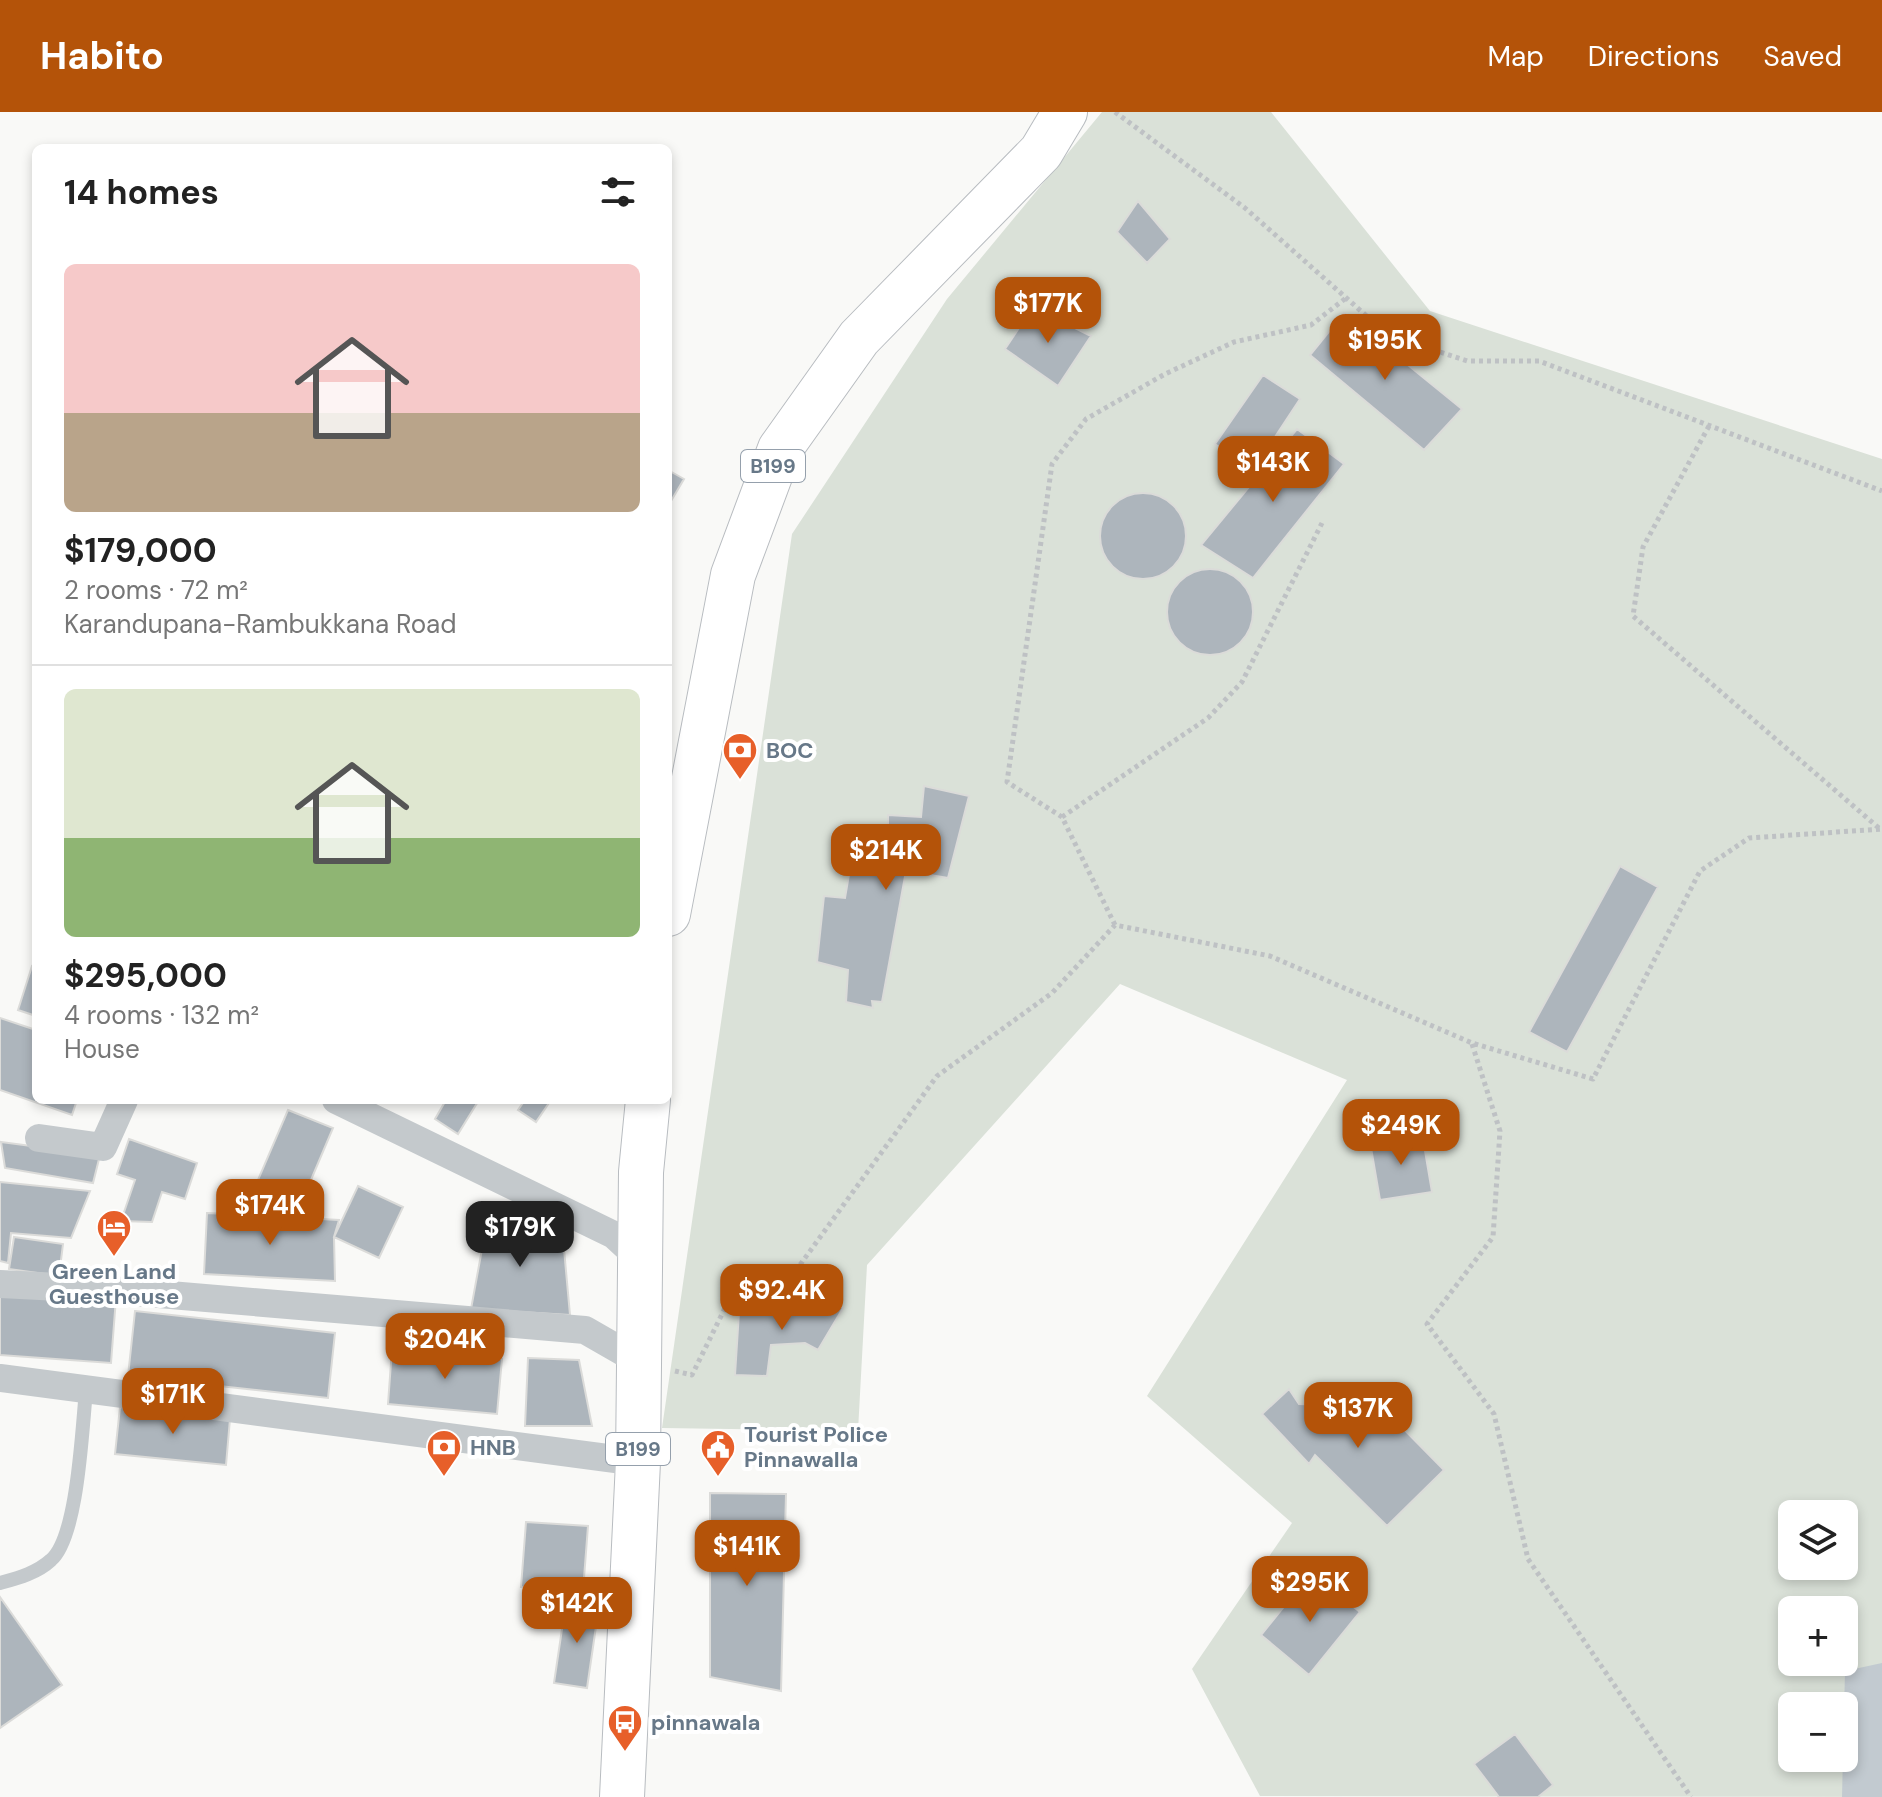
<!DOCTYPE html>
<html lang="en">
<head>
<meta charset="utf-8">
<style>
	body { margin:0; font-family:"DM Sans",sans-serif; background:#f2f2f2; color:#222; height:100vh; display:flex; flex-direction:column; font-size:30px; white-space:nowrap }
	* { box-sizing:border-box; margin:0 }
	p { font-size:26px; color:#767676 }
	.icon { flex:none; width:44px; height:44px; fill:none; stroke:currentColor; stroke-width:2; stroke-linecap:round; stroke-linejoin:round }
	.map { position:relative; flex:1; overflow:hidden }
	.panel { position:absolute; left:32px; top:32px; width:640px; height:960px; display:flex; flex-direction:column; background:#fff; border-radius:12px; box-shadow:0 4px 12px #0003 }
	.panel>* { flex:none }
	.controls { position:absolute; left:1778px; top:1388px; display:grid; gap:16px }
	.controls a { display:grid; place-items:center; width:80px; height:80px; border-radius:12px; background:#fff; box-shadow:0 4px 12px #0003; font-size:40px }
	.price { position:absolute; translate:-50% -68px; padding:0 18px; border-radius:16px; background:#b45309; color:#fff; font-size:26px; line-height:52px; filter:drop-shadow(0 2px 4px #0008) }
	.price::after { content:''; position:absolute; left:50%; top:48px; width:24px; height:18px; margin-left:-12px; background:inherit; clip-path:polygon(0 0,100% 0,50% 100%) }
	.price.selected { background:#222; color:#fff }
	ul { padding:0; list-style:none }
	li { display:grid; align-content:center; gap:16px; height:424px; padding:0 32px }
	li+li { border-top:2px solid #e0e0e0 }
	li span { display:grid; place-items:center; height:248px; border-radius:12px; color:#555 }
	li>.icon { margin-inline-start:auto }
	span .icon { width:144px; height:144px; fill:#fffc; stroke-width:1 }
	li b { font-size:34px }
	h2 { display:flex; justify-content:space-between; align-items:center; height:96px; padding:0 32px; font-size:34px }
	header { display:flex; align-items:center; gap:48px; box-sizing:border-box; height:112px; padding:0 40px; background:#b45309; color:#fff }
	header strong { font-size:38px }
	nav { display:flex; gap:44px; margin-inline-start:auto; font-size:28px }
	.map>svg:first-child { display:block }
	.green { fill:#dae1d8; fill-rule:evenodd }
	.water { fill:#c2cad0 }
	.building { fill:#adb5bc; stroke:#dbdbd9; stroke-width:2 }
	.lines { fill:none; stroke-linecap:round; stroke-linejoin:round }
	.primary-casing { stroke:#b8bcc0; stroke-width:46 }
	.path { stroke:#bec1c4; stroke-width:5; stroke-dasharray:4 4; stroke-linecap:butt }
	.lane { stroke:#c4c9cc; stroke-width:14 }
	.street { stroke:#c4c9cc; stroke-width:28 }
	.primary { stroke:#fff; stroke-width:44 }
	.labels { text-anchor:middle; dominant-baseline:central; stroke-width:8; stroke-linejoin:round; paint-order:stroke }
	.shield { fill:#fff; stroke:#95a0ac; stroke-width:2 }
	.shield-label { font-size:20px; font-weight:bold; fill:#677888 }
	.poi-label { font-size:22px; font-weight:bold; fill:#677888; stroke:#fff; text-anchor:start }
</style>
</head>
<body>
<header>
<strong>Habito</strong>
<nav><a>Map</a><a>Directions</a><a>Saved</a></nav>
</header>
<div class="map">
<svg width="1882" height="1685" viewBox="0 0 1882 1685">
	<rect width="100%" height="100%" fill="#f9f9f7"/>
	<path class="green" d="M1102 0H1271L1430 199 1882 347V1685L1260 1684 1192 1557 1292 1411 1147 1284 1347 968 1120 872 867 1153 858 1319 662 1316 792 422 947 187ZM1792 1402H1844V1454H1792ZM1792 1498H1844V1550H1792ZM1792 1594H1844V1646H1792Z"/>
	<path class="water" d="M1882 1551V1685H1842L1845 1559Z"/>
	<path class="building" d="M1138 89 1170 127 1147 151 1117 120Z
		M1033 195 1091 224 1058 274 1005 237Z
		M1344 201 1462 297 1424 338 1310 243Z
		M1263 263 1300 287 1252 360 1215 332Z
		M1297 317 1344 352 1253 466 1201 433Z
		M668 358 684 367 668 394Z
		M1100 424a43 43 0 1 1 86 0a43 43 0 1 1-86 0Z
		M1167 500a43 43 0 1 1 86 0a43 43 0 1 1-86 0Z
		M924 674 969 684 948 766 906 759 882 890 872 889 873 896 846 890 848 858 817 850 824 784 845 786 853 739 870 743 872 718 888 721V703L921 705Z
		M1620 754 1658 775 1567 940 1529 920Z
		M32 854 36 855V904L18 898Z
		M0 906 36 918V988H77L72 1003 0 978Z
		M446 988H479L458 1022 435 1007Z
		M525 988H551L536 1010 518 998Z
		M288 998 333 1016 297 1101 252 1082Z
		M1422 1021 1432 1080 1380 1088 1370 1030Z
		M129 1027 197 1051 185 1087 162 1080 152 1110 121 1109 135 1068 117 1062Z
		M1 1030 100 1043 93 1071 5 1056Z
		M0 1070 90 1079 71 1126 11 1121 8 1151 0 1149Z
		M358 1074 403 1095 379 1146 334 1125Z
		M504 1098 539 1103V1136L564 1137 570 1203 471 1197 487 1110Z
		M207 1101 339 1108 334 1125 335 1169 204 1162Z
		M14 1125 63 1132 59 1164 9 1157Z
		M0 1177 116 1186 111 1251 0 1243Z
		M812 1178 843 1196 818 1238 805 1231 771 1233 767 1264 735 1263 739 1200 797 1197Z
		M135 1199 335 1221 328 1286 128 1264Z
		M392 1237 502 1247 497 1302 388 1292Z
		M528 1246 579 1248 592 1314H525Z
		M1289 1277 1299 1292 1327 1293 1329 1283 1348 1286 1353 1297 1360 1287 1375 1299 1379 1292 1444 1358 1387 1414 1315 1343 1309 1352 1262 1302Z
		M120 1295 230 1307 226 1353 115 1342Z
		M710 1381 786 1382 781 1579 710 1565Z
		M526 1410 588 1414 583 1479 521 1475Z
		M1311 1461 1360 1500 1309 1563 1261 1523Z
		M0 1485 62 1573 0 1616Z
		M566 1490 599 1494 587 1576 554 1571Z
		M1515 1622 1553 1673 1538 1685H1499L1474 1652Z"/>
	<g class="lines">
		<g class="primary-casing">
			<path id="primary" d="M668 802 733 463 780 337 859 226 1041 40 1065 0
				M622 1685 638 1350 641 1060 648 988"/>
		</g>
		<path class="path" d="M1115 0 1245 96 1388 223 1467 249H1539L1882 379
			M1709 314 1643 435 1633 504 1880 717
			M1062 705 1208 606 1242 570 1322 411
			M1115 813 1062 705 1007 670 1052 352 1086 307 1165 262 1234 230 1311 213 1346 186
			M1472 932 1500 1019 1493 1125 1427 1212 1494 1302 1528 1447 1691 1685
			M675 1259 692 1263 726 1194 781 1179 937 964 1052 881 1115 813 1270 844 1472 931 1593 967 1700 759 1749 726 1882 717"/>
		<path class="lane" d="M0 1471C18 1466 37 1461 51 1448 78 1425 82 1316 86 1279"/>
		<path class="street" d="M336 988 614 1123 641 1148
			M39 1026 103 1035 124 988
			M0 1172 99 1177 585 1218 639 1249
			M0 1266 638 1350"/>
		<use href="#primary" class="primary"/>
	</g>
	<defs>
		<g id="bank-pin" transform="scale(1.8)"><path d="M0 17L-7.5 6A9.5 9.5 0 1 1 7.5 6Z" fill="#e75f29" stroke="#fff"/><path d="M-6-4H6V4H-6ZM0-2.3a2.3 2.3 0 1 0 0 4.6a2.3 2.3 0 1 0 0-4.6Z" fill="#fff"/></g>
		<g id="hotel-pin" transform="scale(1.8)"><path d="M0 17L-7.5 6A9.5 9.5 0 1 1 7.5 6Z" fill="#e75f29" stroke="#fff"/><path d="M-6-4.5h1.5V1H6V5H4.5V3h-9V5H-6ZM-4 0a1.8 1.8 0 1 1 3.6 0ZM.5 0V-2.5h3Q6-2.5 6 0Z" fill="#fff"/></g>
		<g id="civic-pin" transform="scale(1.8)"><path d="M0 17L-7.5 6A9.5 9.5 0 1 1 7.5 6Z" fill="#e75f29" stroke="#fff"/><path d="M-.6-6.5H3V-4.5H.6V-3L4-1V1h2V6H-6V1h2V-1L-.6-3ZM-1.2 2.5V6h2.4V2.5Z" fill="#fff"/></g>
		<g id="bus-pin" transform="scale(1.8)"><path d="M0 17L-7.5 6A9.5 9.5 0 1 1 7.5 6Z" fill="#e75f29" stroke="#fff"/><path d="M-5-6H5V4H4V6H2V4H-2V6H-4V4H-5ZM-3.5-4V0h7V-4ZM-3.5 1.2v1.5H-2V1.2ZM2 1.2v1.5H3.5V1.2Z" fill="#fff"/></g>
	</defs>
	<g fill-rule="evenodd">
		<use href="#bank-pin" x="740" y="638"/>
		<use href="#hotel-pin" x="114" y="1115"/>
		<use href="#bank-pin" x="444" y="1335"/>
		<use href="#civic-pin" x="718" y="1335"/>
		<use href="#bus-pin" x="625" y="1610"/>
	</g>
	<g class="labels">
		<g class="shield">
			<rect x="741" y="338" width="64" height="32" rx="6"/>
			<rect x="606" y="1321" width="64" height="32" rx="6"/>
		</g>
		<g class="shield-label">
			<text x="773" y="354">B199</text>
			<text x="638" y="1337">B199</text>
		</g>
		<g class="poi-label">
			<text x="766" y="638">BOC</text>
			<text x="114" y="1159" text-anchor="middle">Green Land<tspan x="114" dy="25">Guesthouse</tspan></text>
			<text x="744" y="1322">Tourist Police<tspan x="744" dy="25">Pinnawalla</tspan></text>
			<text x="470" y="1335">HNB</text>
			<text x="651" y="1610">pinnawala</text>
		</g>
	</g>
</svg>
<div class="controls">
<a><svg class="icon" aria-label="layers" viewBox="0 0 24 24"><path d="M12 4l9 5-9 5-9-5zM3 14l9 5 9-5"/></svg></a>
<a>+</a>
<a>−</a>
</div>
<b class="price" style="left:1048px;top:233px">$177K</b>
<b class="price" style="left:1385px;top:270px">$195K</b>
<b class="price" style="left:1273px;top:392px">$143K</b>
<b class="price" style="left:886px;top:780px">$214K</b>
<b class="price" style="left:1401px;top:1055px">$249K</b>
<b class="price" style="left:270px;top:1135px">$174K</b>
<b class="price selected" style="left:520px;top:1157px">$179K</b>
<b class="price" style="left:782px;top:1220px">$92.4K</b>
<b class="price" style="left:445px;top:1269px">$204K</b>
<b class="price" style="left:173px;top:1324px">$171K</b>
<b class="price" style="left:1358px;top:1338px">$137K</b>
<b class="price" style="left:747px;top:1476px">$141K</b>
<b class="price" style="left:1310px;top:1512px">$295K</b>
<b class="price" style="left:577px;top:1533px">$142K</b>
<section class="panel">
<h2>14 homes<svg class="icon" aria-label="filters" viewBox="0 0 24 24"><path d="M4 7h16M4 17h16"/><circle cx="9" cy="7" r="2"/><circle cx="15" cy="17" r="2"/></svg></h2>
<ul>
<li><span style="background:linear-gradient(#f6c9c9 60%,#b9a48a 0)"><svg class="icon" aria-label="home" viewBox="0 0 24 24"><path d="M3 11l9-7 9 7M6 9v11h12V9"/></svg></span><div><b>$179,000</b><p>2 rooms · 72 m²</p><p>Karandupana-Rambukkana Road</p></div></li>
<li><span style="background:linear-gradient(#dfe7d0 60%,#8fb573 0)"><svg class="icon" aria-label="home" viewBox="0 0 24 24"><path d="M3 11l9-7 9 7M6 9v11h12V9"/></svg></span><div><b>$295,000</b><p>4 rooms · 132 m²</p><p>House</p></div></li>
</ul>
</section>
</div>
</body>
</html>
